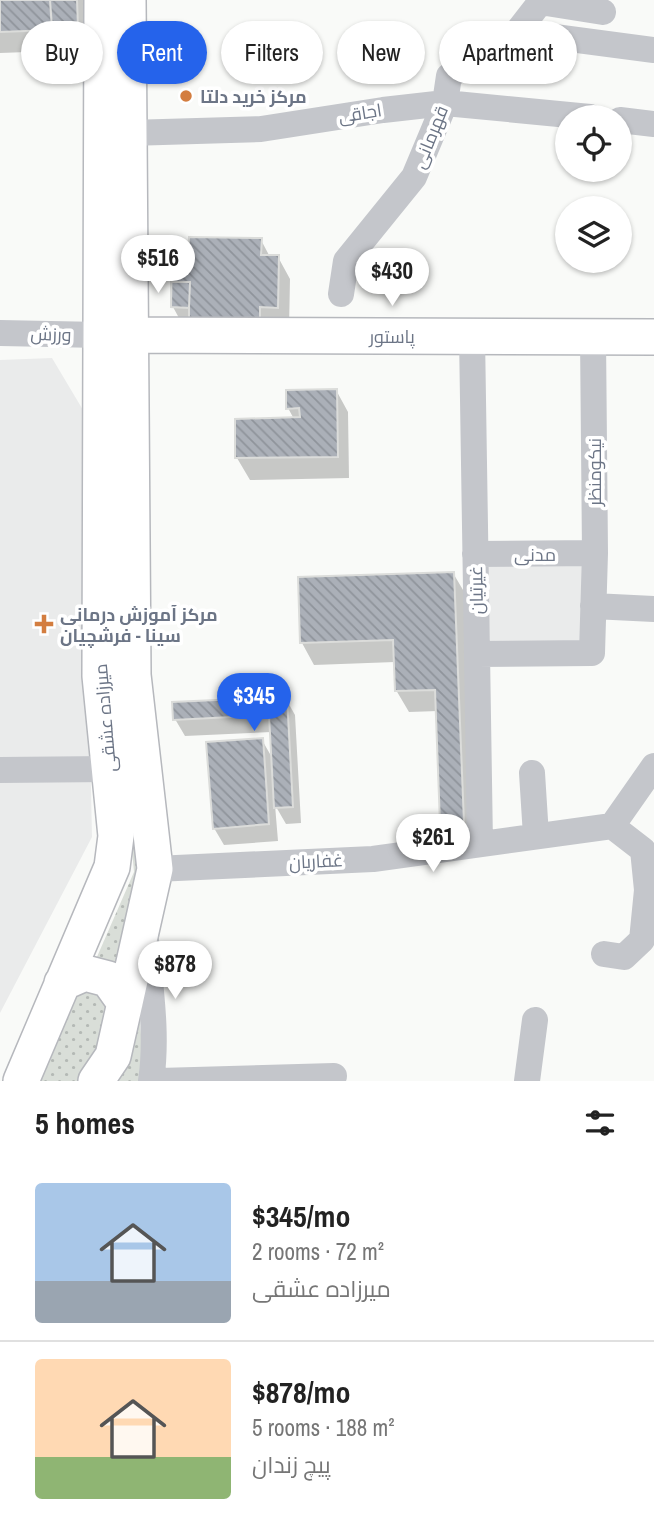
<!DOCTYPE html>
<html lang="en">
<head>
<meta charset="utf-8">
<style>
	body { margin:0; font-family:"Archivo Narrow",Cairo,sans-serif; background:#f2f2f2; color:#222; height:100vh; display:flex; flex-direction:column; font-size:26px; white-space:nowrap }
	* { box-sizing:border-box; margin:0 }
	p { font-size:23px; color:#767676 }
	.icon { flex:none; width:38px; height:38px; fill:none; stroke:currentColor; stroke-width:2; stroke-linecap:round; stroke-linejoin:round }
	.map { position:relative; height:1081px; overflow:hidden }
	.side { display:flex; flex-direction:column; background:#fff; flex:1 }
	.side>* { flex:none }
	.top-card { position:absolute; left:21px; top:21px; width:612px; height:63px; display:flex; gap:14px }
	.controls { position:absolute; left:555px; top:105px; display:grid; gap:14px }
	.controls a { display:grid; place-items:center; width:77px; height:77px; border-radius:50%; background:#fff; box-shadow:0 2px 5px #0004; font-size:35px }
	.price { position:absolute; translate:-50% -60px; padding:0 16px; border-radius:24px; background:#fff; color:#222; font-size:23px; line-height:46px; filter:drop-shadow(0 2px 4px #0008) }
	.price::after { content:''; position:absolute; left:50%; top:42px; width:21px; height:16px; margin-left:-10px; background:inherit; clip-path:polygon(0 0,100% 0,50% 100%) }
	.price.current { background:#2563eb; color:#fff }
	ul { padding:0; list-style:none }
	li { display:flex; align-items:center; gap:21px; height:175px; padding:0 35px }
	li+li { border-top:2px solid #e0e0e0 }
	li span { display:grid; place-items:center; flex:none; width:196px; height:140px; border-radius:7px; color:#555 }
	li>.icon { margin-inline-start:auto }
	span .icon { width:84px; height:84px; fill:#fffc; stroke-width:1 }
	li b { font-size:30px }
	h2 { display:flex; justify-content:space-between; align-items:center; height:84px; padding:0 35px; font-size:30px }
	.pill { padding:0 24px; border-radius:32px; background:#fff; box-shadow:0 2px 5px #0004; font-size:24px; line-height:63px }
	.pill.current { background:#2563eb; color:#fff }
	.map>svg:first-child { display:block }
	.built { fill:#eaebeb }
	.grass { fill:url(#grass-dots) }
	.shadow { fill:#0003 }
	.building { fill:url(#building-back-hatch); stroke:#dbdcda; stroke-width:2 }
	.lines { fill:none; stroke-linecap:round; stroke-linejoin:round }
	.major-casing { stroke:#b6b8bd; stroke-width:38 }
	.minor { stroke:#c4c6cb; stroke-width:26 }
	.major { stroke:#fff; stroke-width:35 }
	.poi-dot { fill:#d37d3f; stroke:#fff; stroke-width:2.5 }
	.labels { text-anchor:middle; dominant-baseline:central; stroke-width:7; stroke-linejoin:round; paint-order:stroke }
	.poi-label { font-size:18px; font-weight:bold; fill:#6c7586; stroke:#fff; text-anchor:start }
	.street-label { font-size:18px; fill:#6c7586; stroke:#fff }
</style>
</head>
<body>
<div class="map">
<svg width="654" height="1081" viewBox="0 0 654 1081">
	<defs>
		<pattern id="grass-dots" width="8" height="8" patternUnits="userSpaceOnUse" patternTransform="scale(1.75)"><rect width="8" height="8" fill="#d9ded8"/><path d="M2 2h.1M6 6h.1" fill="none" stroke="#b4b9b5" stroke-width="1.8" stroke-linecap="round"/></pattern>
		<pattern id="building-back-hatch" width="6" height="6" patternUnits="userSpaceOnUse" patternTransform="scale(1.75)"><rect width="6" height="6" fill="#abb0b8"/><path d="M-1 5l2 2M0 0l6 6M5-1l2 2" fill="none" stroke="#8f949b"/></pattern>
	</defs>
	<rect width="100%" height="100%" fill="#f9faf8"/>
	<path class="built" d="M52 358 83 410 92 837 0 1013V360Z
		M585 560 588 645 490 648 487 563Z"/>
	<path class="grass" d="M126 786 141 881 113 972 93 966 134 872Z
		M96 989 112 1002 109 1036 80 1081H31L70 995Z
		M139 1016 143 1053 140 1081H115Z"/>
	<path class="shadow" d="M0 0H84L88 71 65 70 55 51 0 53Z
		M261 240 270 257H278L290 279 289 329H185L173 307 190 255Z
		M336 390 348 412 349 478 250 480 237 458 294 419 288 408Z
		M453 573 466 595 476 844 455 845 442 823 438 711 409 712 396 690 395 662 314 665 302 643 300 579Z
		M286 699 295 715 301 823 286 824 275 805 278 841 224 845 214 828 262 740 274 761 272 732 185 736 175 719Z"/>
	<path class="building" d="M0 0H50L52 30 0 32Z
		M50 0H77L79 55 54 54Z
		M189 237 262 238 261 255H279L278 308 260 307V322L189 321V308L171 307 172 253H188Z
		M171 282H190L189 308 171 307Z
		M337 389 338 457 235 458V419L300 417 299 408 286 409V390Z
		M454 572 464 823 440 824 435 690 395 691 393 640 300 643 298 577Z
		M287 697 293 807 274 808 269 715 173 720 172 702Z
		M263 738 269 824 213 829 206 742Z"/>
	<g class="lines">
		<g class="major-casing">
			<path id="major" d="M108 335 654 337
				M62 983 85 973 108 979 125 1003
				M21 1081 112 867 116 836 100 676 102 0
				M96 1081 113 1056 155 869 133 675 128 0"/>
		</g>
		<path class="minor" d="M540 2 603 12
			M517 32 654 50
			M620 120 654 124
			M129 133 261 129 383 110 445 103 590 117
			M341 294 346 261 414 177 445 103 449 76 517 32 542 0
			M0 333 101 335
			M472 336 480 844
			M475 554 595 553
			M593 606 654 609
			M477 654 592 653 595 553 593 337
			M0 770 110 769
			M532 773 536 836
			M155 869 373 859 612 826 654 766
			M146 940C150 986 158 1035 151 1081
			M604 954 624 957 642 940 647 890 643 850 612 826
			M159 1081 334 1076
			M527 1081 535 1020"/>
		<use href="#major" class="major"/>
	</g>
	<g class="poi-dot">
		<circle cx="186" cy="96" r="7"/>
		<path d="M40.5 613.5h7v7h7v7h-7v7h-7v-7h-7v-7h7z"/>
	</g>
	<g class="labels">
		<g class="poi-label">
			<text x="200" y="96">مرکز خرید دلتا</text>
			<text x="60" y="614">مرکز آموزش درمانی<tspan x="60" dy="21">سینا - فرشچیان</tspan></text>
		</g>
		<g class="street-label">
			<text transform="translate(360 113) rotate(-9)">اجاقی</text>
			<text transform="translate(430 137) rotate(-68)">قهرمانی</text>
			<text transform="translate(51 334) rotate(2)">ورزش</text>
			<text x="392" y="336">پاستور</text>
			<text transform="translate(594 472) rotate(-90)">نیکومنظر</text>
			<text x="535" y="554">مدنی</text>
			<text transform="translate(476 590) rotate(-91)">غیرتیان</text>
			<text transform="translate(105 718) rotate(-95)">میرزاده عشقی</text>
			<text transform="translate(316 861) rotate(-3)">غفاریان</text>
		</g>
	</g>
</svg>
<div class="controls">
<a><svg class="icon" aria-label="locate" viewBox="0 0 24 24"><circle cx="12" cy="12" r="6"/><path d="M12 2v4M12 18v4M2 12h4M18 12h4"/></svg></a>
<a><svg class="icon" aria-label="layers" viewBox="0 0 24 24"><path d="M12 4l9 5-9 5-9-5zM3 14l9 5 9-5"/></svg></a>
</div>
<b class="price" style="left:158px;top:295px">$516</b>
<b class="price" style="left:392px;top:308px">$430</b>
<b class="price current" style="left:254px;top:733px">$345</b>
<b class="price" style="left:433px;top:874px">$261</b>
<b class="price" style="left:175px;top:1001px">$878</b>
<div class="top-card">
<a class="pill">Buy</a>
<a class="pill current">Rent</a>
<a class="pill">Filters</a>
<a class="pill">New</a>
<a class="pill">Apartment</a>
</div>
</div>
<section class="side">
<h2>5 homes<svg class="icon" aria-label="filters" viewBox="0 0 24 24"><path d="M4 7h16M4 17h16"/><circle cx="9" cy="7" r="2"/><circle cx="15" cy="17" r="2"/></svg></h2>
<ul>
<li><span style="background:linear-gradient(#a9c7e8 70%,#9aa5b1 0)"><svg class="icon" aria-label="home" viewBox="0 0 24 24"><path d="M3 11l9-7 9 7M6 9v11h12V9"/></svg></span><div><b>$345/mo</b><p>2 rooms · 72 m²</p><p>میرزاده عشقی</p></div></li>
<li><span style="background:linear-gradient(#ffd9b3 70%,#8fb573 0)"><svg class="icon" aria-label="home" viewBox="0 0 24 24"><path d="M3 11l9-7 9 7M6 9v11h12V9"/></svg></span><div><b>$878/mo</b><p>5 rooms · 188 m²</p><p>پیچ زندان</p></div></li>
</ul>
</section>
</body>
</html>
